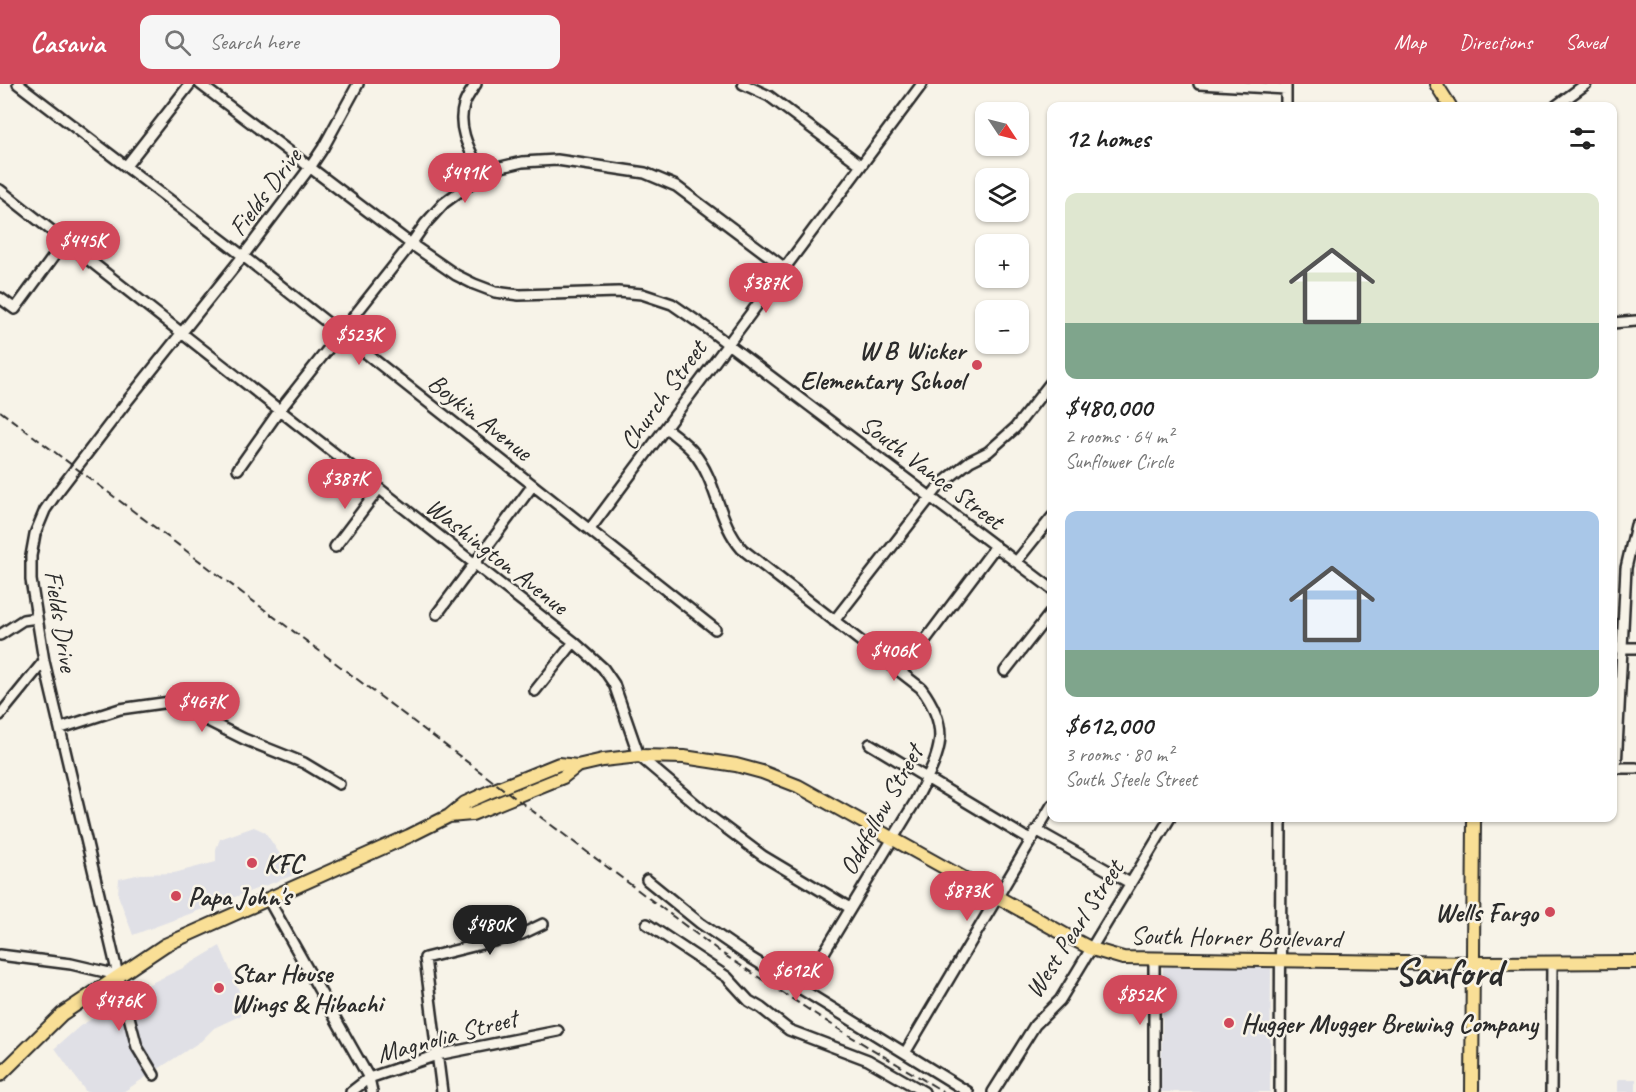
<!DOCTYPE html>
<html lang="en">
<head>
<meta charset="utf-8">
<style>
	body { margin:0; font-family:Caveat,sans-serif; background:#f6f6f6; color:#222; height:100vh; display:flex; flex-direction:column; font-size:22px; white-space:nowrap }
	* { box-sizing:border-box; margin:0 }
	p { font-size:20px; color:#767676 }
	.icon { flex:none; width:33px; height:33px; fill:none; stroke:currentColor; stroke-width:2; stroke-linecap:round; stroke-linejoin:round }
	.map { position:relative; flex:1; overflow:hidden }
	.details { position:absolute; left:1047px; top:18px; width:570px; height:720px; display:flex; flex-direction:column; background:#fff; border-radius:12px; box-shadow:0 2px 4px #0004 }
	.details>* { flex:none }
	.needle { width:39px; rotate:125deg }
	.controls { position:absolute; left:975px; top:18px; display:grid; gap:12px }
	.controls a { display:grid; place-items:center; width:54px; height:54px; border-radius:12px; background:#fff; box-shadow:0 2px 4px #0004; font-size:30px }
	.price { position:absolute; translate:-50% -51px; padding:0 14px; border-radius:21px; background:#d1495b; color:#fff; font-size:20px; line-height:39px; filter:drop-shadow(0 2px 3px #0008) }
	.price::after { content:''; position:absolute; left:50%; top:36px; width:18px; height:14px; margin-left:-9px; background:inherit; clip-path:polygon(0 0,100% 0,50% 100%) }
	.price.current { background:#222; color:#fff }
	ul { padding:0; list-style:none }
	li { display:grid; align-content:center; gap:12px; height:318px; padding:0 18px }
	li span { display:grid; place-items:center; height:186px; border-radius:12px; color:#555 }
	li>.icon { margin-inline-start:auto }
	span .icon { width:108px; height:108px; fill:#fffc; stroke-width:1 }
	li b { font-size:26px }
	h2 { display:flex; justify-content:space-between; align-items:center; height:72px; padding:0 18px; font-size:26px }
	header { display:flex; align-items:center; gap:36px; box-sizing:border-box; height:84px; padding:0 30px; background:#d1495b; color:#fff }
	header strong { font-size:28px }
	nav { display:flex; gap:33px; margin-inline-start:auto; font-size:21px }
	.search { width:420px; height:54px; background:#f6f6f6; display:flex; align-items:center; gap:15px; box-sizing:border-box; padding:0 21px; border-radius:12px; color:#767676; font-size:22px }
	.map>svg:first-child { display:block }
	.built { fill:#e0e0e6 }
	.lines { fill:none; stroke-linecap:round; stroke-linejoin:round }
	.minor-casing { stroke:#2b2b2b; stroke-width:14 }
	.major-casing { stroke:#2b2b2b; stroke-width:16 }
	.minor { stroke:#f7f3e8; stroke-width:9 }
	.major { stroke:#f9df96; stroke-width:12 }
	.rail { stroke:#2b2b2b; stroke-width:2; stroke-dasharray:9 4.5; stroke-linecap:butt }
	.poi-dot { fill:#d1495b; stroke:#f7f3e8; stroke-width:2 }
	.labels { text-anchor:middle; dominant-baseline:central; stroke-width:5; stroke-linejoin:round; paint-order:stroke }
	.street-label { font-size:26px; fill:#2b2b2b; stroke:#f7f3e8 }
	.poi-label { font-size:26px; font-weight:bold; fill:#2b2b2b; stroke:#f7f3e8; text-anchor:start }
	.town-label { font-size:38px; font-weight:bold; fill:#2b2b2b; stroke:#f7f3e8 }
</style>
</head>
<body>
<header>
<strong>Casavia</strong>
<div class="search"><svg class="icon" aria-label="search" viewBox="0 0 24 24"><circle cx="10" cy="10" r="6"/><path d="M15 15l6 6"/></svg>Search here</div>
<nav><a>Map</a><a>Directions</a><a>Saved</a></nav>
</header>
<div class="map">
<svg width="1636" height="1008" viewBox="0 0 1636 1008">
	<rect width="100%" height="100%" fill="#f7f3e8"/>
	<filter id="ink" filterUnits="userSpaceOnUse"><feTurbulence type="fractalNoise" baseFrequency=".0167" numOctaves="2"/><feDisplacementMap in="SourceGraphic" scale="12" xChannelSelector="R" yChannelSelector="G"/><feConvolveMatrix kernelMatrix="1 2 1 2 8 2 1 2 1" color-interpolation-filters="sRGB"/></filter>
	<g filter="url(#ink)">
		<path class="built" d="M254 743 265 748 294 791 133 851 118 811 119 795 141 790 174 789 216 778V765L220 755Z
			M220 862 248 928 214 944 201 957 123 1008H86L55 964 80 942 147 901 183 884Z
			M1163 883H1271L1270 1008H1161Z
			M1618 995H1636V1008H1618Z"/>
		<g class="lines">
			<g class="minor-casing">
				<path id="minor" d="M18 0 243 172 715 545
					M200 0 411 160 456 191 474 200 495 208 519 211 618 208 642 210 672 220 708 245 1052 505
					M476 0C472 6 466 14 464 21 456 45 472 70 482 91
					M743 0 769 12 861 81
					M1199 0 1286 5
					M1286 22V1
					M1556 22 1586 0
					M126 82 190 0
					M0 106 574 558 603 584 614 600 639 672 711 733 763 772 850 824
					M0 214 15 225 65 157
					M1612 239 1636 237
					M666 344C675 352 687 360 694 369 717 397 718 438 742 465L921 604C955 650 937 673 915 718L802 905
					M238 385 279 327 411 160 425 140 444 119 482 91 497 84 522 78 557 76 645 89 676 102 785 184
					M590 445 922 0
					M335 463 378 406
					M1016 478 1052 433
					M437 530 533 401
					M834 537 940 401 970 377 988 368 1015 344 1052 297
					M0 551 23 536 37 534
					M1612 564H1636
					M902 587 996 462
					M1005 587 1052 527
					M535 607 574 558
					M0 631 44 577
					M61 644 120 625 170 618 244 655 304 679 339 700
					M870 660 1030 756
					M1612 684H1636
					M1616 684 1626 484 1636 441
					M1036 746 1130 799
					M647 796 700 839 751 874 968 1008
					M268 815 369 994 372 1008
					M647 840 727 893 749 917 761 924 789 946 868 976 924 1008
					M0 871 71 880 118 891
					M905 969 1052 721
					M154 991 137 963 118 891 44 577 31 496V472L35 450 45 426 56 410 128 316 243 172 311 82 323 64 358 0
					M351 1008 369 994 437 971 558 947
					M442 1008 425 874 522 850 543 840
					M993 1008 1035 941 1060 916 1170 734
					M1154 1008V876
					M1280 1008 1281 734
					M1551 1008 1552 878"/>
			</g>
			<g class="major-casing">
				<path id="major" d="M1436 0 1450 22
					M449 732 472 730 563 693 577 682 603 676 639 672 684 673 736 681 762 688 798 702 1071 854 1092 865 1123 874 1473 879 1636 878
					M0 991 62 930 165 861 409 752 449 732 465 719 487 709 559 680 577 682
					M1472 1008 1474 734"/>
			</g>
			<use href="#minor" class="minor"/>
			<use href="#major" class="major"/>
			<path class="rail" d="M0 327 723 870 840 946 944 1008"/>
		</g>
	</g>
	<g class="poi-dot">
		<circle cx="977" cy="281" r="6"/>
		<circle cx="252" cy="779" r="6"/>
		<circle cx="176" cy="812" r="6"/>
		<circle cx="1550" cy="828" r="6"/>
		<circle cx="219" cy="904" r="6"/>
		<circle cx="1229" cy="939" r="6"/>
	</g>
	<g class="labels">
		<g class="street-label">
			<text transform="translate(265 108) rotate(-53)">Fields Drive</text>
			<text transform="translate(663 311) rotate(-54)">Church Street</text>
			<text transform="translate(480 333) rotate(38)">Boykin Avenue</text>
			<text transform="translate(932 388) rotate(37)">South Vance Street</text>
			<text transform="translate(497 472) rotate(38)">Washington Avenue</text>
			<text transform="translate(61 537) rotate(81)">Fields Drive</text>
			<text transform="translate(881 726) rotate(-61)">Oddfellow Street</text>
			<text transform="translate(1074 845) rotate(-57)">West Pearl Street</text>
			<text transform="translate(1236 853) rotate(1)">South Horner Boulevard</text>
			<text transform="translate(447 952) rotate(-15)">Magnolia Street</text>
		</g>
		<g class="poi-label">
			<text x="965" y="266" text-anchor="end">W B Wicker<tspan x="965" dy="30">Elementary School</tspan></text>
			<text x="264" y="779">KFC</text>
			<text x="188" y="812">Papa John's</text>
			<text x="1538" y="828" text-anchor="end">Wells Fargo</text>
			<text x="231" y="889">Star House<tspan x="231" dy="30">Wings &amp; Hibachi</tspan></text>
			<text x="1241" y="939">Hugger Mugger Brewing Company</text>
		</g>
		<g class="town-label">
			<text x="1448" y="888">Sanford</text>
		</g>
	</g>
</svg>
<div class="controls">
<a><svg class="needle" viewBox="-14 -14 28 28"><path d="M0-13l5 13h-10z" fill="#e53935"/><path d="M0 13l5-13h-10z" fill="#767676"/></svg></a>
<a><svg class="icon" aria-label="layers" viewBox="0 0 24 24"><path d="M12 4l9 5-9 5-9-5zM3 14l9 5 9-5"/></svg></a>
<a>+</a>
<a>−</a>
</div>
<b class="price" style="left:465px;top:120px">$491K</b>
<b class="price" style="left:83px;top:188px">$445K</b>
<b class="price" style="left:766px;top:230px">$387K</b>
<b class="price" style="left:359px;top:282px">$523K</b>
<b class="price" style="left:345px;top:426px">$387K</b>
<b class="price" style="left:894px;top:598px">$406K</b>
<b class="price" style="left:202px;top:649px">$467K</b>
<b class="price" style="left:967px;top:838px">$873K</b>
<b class="price current" style="left:490px;top:872px">$480K</b>
<b class="price" style="left:796px;top:918px">$612K</b>
<b class="price" style="left:1140px;top:942px">$852K</b>
<b class="price" style="left:119px;top:948px">$476K</b>
<section class="details">
<h2>12 homes<svg class="icon" aria-label="filters" viewBox="0 0 24 24"><path d="M4 7h16M4 17h16"/><circle cx="9" cy="7" r="2"/><circle cx="15" cy="17" r="2"/></svg></h2>
<ul>
<li><span style="background:linear-gradient(#dfe7d0 70%,#7fa58c 0)"><svg class="icon" aria-label="home" viewBox="0 0 24 24"><path d="M3 11l9-7 9 7M6 9v11h12V9"/></svg></span><div><b>$480,000</b><p>2 rooms · 64 m²</p><p>Sunflower Circle</p></div></li>
<li><span style="background:linear-gradient(#a9c7e8 75%,#7fa58c 0)"><svg class="icon" aria-label="home" viewBox="0 0 24 24"><path d="M3 11l9-7 9 7M6 9v11h12V9"/></svg></span><div><b>$612,000</b><p>3 rooms · 80 m²</p><p>South Steele Street</p></div></li>
</ul>
</section>
</div>
</body>
</html>
